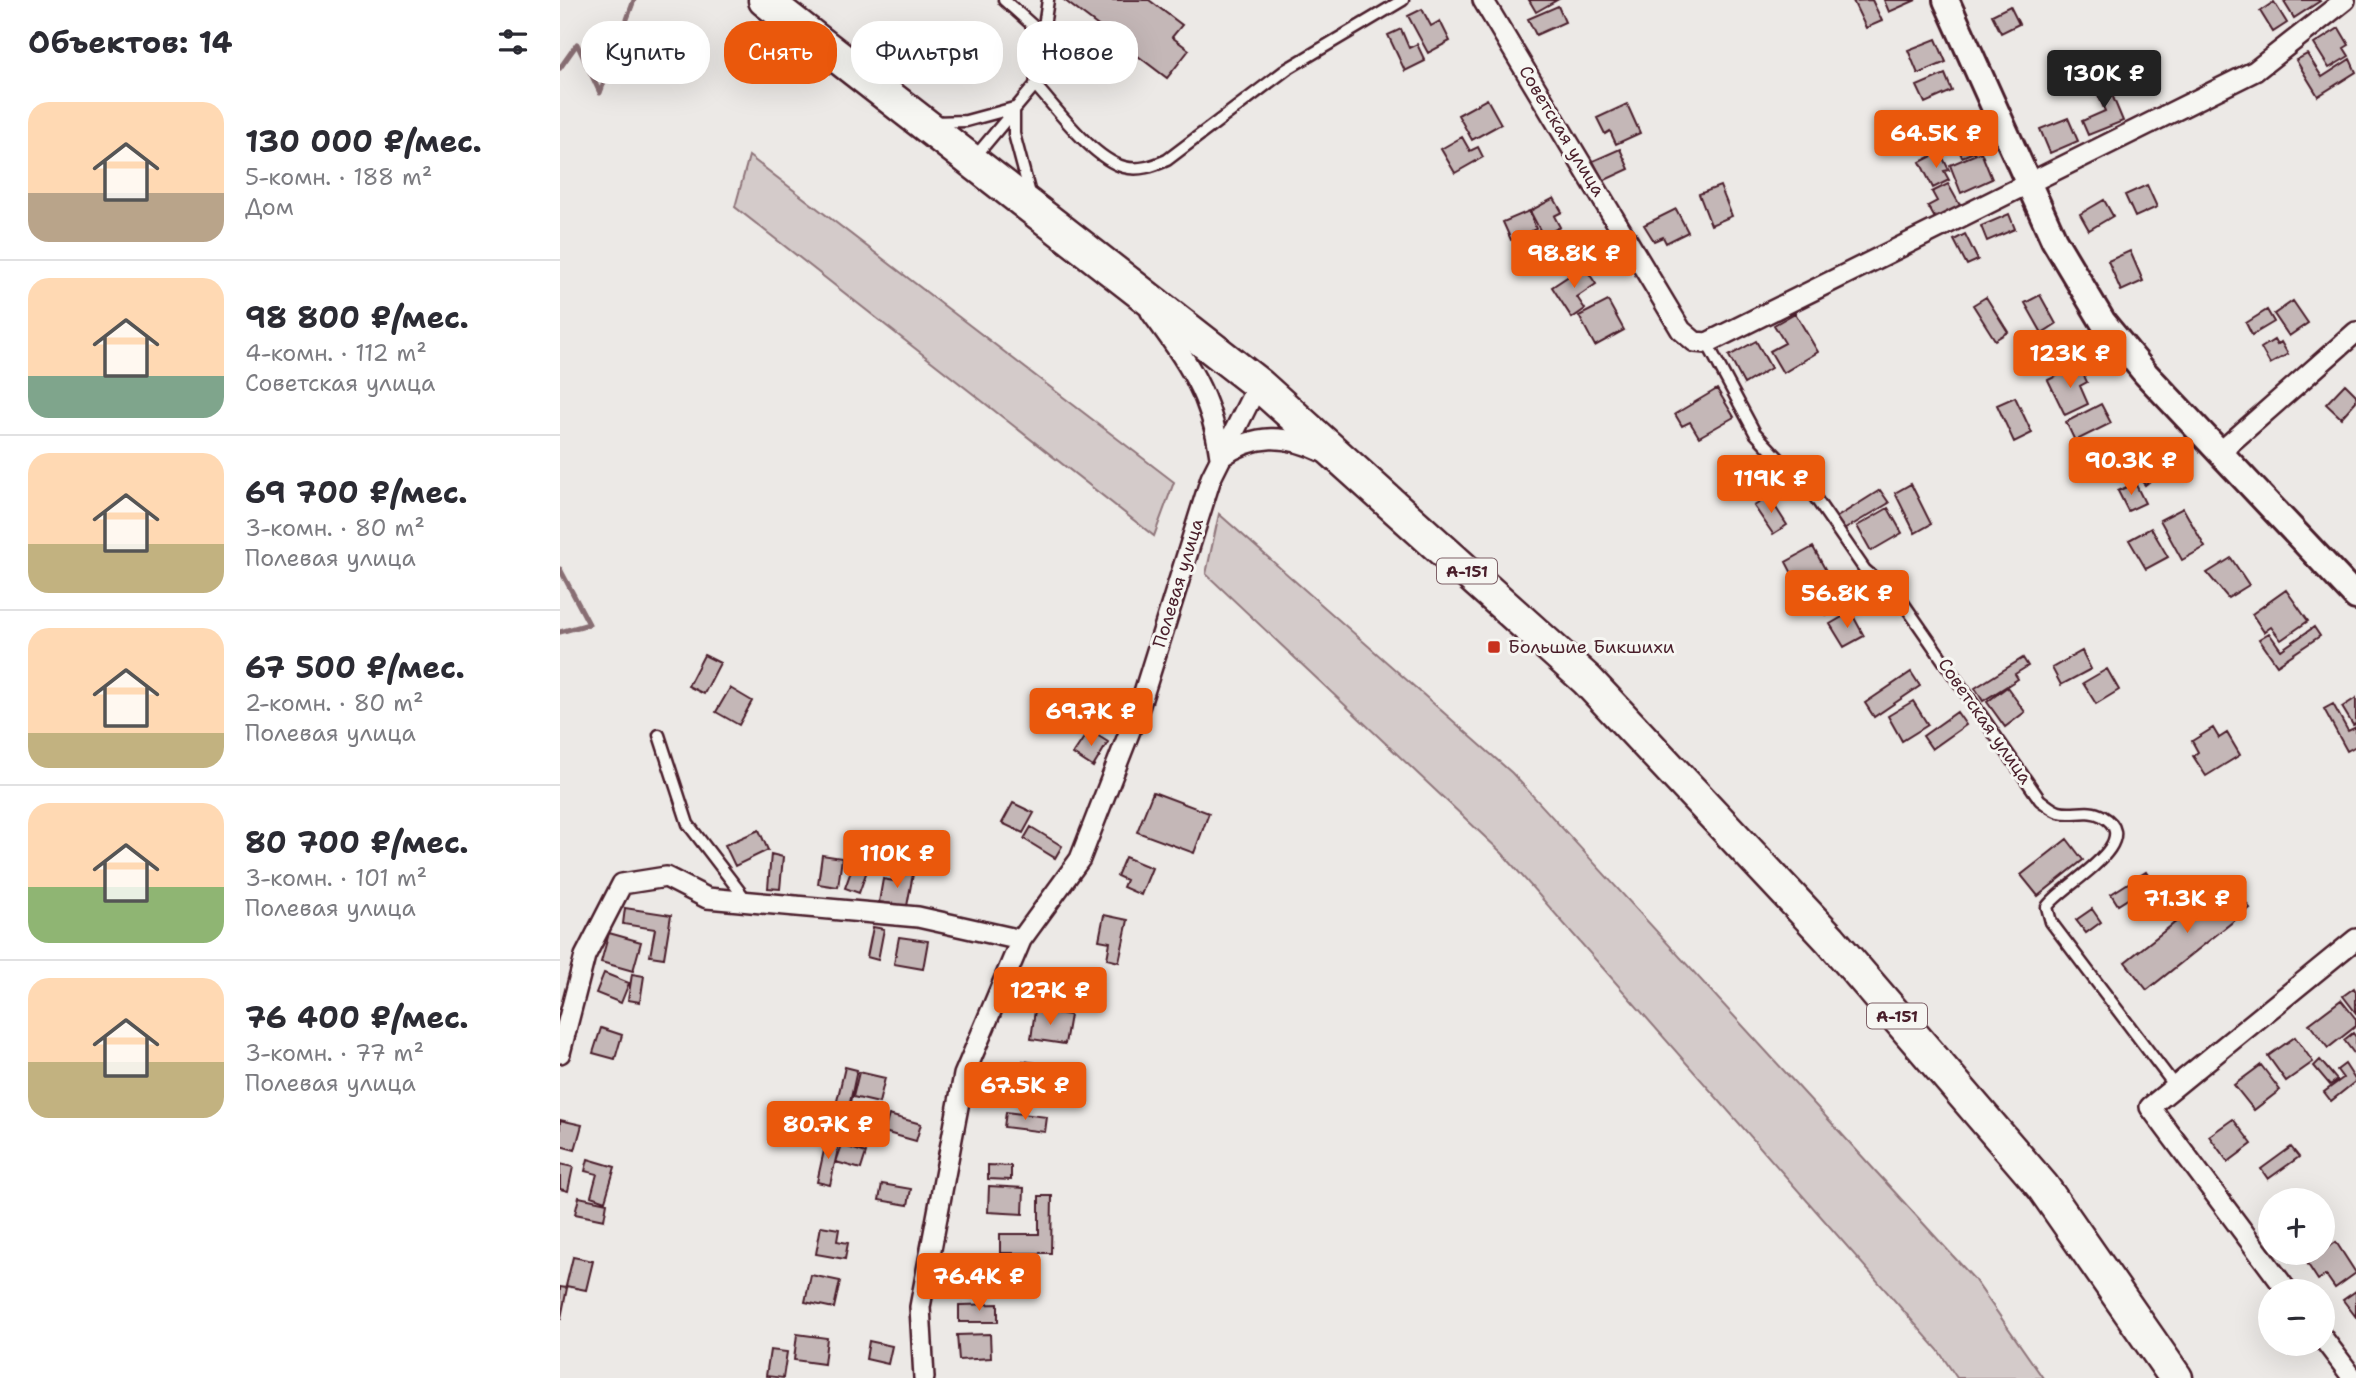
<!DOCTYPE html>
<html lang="ru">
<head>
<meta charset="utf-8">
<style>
	body { margin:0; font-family:"Shantell Sans",sans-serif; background:#f7f7f7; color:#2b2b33; height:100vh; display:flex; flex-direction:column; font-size:26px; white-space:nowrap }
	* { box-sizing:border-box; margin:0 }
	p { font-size:23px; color:#7c7c81 }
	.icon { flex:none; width:38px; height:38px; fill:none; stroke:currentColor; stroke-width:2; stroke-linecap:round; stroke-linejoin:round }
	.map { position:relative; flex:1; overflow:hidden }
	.side { display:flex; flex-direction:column; background:#fff; width:560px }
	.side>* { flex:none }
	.hud { position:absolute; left:21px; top:21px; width:665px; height:63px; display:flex; gap:14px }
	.tools { position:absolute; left:1698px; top:1188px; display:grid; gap:14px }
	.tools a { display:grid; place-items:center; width:77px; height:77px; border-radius:50%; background:#fff; box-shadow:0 7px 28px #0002; font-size:35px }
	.price { position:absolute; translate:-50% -60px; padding:0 16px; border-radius:7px; background:#ea580c; color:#fff; font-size:23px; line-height:46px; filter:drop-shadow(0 2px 4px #0008) }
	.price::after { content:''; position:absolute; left:50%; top:42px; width:21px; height:16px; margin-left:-10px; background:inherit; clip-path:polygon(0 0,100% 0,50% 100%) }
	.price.on { background:#222; color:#fff }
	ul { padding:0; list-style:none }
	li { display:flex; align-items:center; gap:21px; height:175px; padding:0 28px }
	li+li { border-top:2px solid #e1e1e2 }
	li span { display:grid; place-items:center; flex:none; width:196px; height:140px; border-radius:21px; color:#555 }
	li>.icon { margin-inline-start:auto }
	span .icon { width:84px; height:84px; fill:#fffc; stroke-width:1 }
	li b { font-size:30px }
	h2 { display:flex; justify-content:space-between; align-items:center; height:84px; padding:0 28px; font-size:30px }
	.tag { padding:0 24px; border-radius:28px; background:#fff; box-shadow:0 7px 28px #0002; font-size:24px; line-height:63px }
	.tag.on { background:#ea580c; color:#fff }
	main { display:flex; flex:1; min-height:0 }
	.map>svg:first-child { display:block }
	.green { fill:#d4cbca; stroke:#8f757a; stroke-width:2 }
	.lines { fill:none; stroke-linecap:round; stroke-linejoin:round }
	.stream { stroke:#886e73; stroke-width:5 }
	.building { fill:#c4b7b7; stroke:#4a1f2b; stroke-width:2 }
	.service-casing { stroke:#4a1f2b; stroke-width:15 }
	.minor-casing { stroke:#4a1f2b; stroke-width:24 }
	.tertiary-casing { stroke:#4a1f2b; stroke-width:30 }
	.trunk-casing { stroke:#4a1f2b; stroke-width:37 }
	.service { stroke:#f6f6f2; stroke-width:10 }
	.minor { stroke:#f6f6f2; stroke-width:19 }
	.tertiary { stroke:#f6f6f2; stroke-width:24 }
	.trunk { stroke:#f6f6f2; stroke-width:32 }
	.poi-dot { fill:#c8321e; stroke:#f6f6f2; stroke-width:2.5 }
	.labels { text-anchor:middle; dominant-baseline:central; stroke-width:6; stroke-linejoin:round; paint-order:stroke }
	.shield { fill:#f6f6f2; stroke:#7e6067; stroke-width:2 }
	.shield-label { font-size:16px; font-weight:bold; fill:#4a1f2b }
	.street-label { font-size:18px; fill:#4a1f2b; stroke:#f6f6f2 }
	.poi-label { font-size:18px; fill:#4a1f2b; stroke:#f6f6f2; text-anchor:start }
</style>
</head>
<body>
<main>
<section class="side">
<h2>Объектов: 14<svg class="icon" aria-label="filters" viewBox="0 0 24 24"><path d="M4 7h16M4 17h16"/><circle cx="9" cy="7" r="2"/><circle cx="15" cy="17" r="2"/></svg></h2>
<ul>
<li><span style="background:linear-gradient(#ffd9b3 65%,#b9a48a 0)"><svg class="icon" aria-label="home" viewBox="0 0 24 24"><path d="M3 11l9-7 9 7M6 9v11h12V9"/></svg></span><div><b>130 000 ₽/мес.</b><p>5-комн. · 188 m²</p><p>Дом</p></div></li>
<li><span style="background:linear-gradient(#ffd9b3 70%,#7fa58c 0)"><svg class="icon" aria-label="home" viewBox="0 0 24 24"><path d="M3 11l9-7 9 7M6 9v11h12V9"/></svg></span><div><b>98 800 ₽/мес.</b><p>4-комн. · 112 m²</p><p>Советская улица</p></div></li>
<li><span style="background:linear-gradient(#ffd9b3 65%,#c2b280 0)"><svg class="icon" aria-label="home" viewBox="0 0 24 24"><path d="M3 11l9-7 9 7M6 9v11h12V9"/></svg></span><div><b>69 700 ₽/мес.</b><p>3-комн. · 80 m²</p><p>Полевая улица</p></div></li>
<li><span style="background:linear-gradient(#ffd9b3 75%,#c2b280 0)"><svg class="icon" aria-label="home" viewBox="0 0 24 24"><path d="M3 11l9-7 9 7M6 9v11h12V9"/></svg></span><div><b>67 500 ₽/мес.</b><p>2-комн. · 80 m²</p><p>Полевая улица</p></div></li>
<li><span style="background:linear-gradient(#ffd9b3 60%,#8fb573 0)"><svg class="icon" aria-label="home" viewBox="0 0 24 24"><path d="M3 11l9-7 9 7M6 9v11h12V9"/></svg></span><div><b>80 700 ₽/мес.</b><p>3-комн. · 101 m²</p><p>Полевая улица</p></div></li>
<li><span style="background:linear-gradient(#ffd9b3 60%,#c2b280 0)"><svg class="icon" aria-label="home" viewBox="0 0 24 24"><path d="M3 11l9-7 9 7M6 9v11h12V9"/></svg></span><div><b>76 400 ₽/мес.</b><p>3-комн. · 77 m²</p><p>Полевая улица</p></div></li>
</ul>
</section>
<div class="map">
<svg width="1796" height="1378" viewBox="0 0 1796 1378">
	<rect width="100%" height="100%" fill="#ece9e6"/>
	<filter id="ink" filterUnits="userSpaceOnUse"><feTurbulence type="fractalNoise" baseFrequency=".0143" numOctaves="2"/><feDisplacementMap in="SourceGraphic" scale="14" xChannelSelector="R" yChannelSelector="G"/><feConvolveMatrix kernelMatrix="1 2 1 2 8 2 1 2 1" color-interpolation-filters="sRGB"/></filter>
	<g filter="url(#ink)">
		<path class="green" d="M189 156 614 482 594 536 175 207Z
			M659 514 952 773 1414 1279 1483 1378H1397L1378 1350 942 853 646 574Z"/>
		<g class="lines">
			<path class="stream" d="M0 68 17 44 40 93 74 0
				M0 569 29 624 0 632"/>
		</g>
		<path class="building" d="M504 0H589L622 25 612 37 629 50 607 78Z
			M969 0H997L976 12Z
			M1312 0 1322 21 1306 28 1293 1Z
			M1324 0H1356L1329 12Z
			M1727 0H1759L1760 1 1734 18 1724 2Z
			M1714 2 1727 23 1713 32 1700 11Z
			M998 6 1005 22 976 35 968 19Z
			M1450 6 1459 24 1441 33 1432 15Z
			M862 9 871 26 880 21 890 41 868 53 848 16Z
			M1779 28 1789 45 1784 48 1789 56 1769 68 1754 44Z
			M841 29 849 48 857 44 865 61 845 71 828 35Z
			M1376 39 1386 62 1358 74 1348 50Z
			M1747 54 1762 77 1790 59 1796 72 1758 96 1736 60Z
			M1385 74 1392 91 1365 103 1357 86Z
			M1545 78 1563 121 1528 135 1522 121 1545 111 1533 83Z
			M927 99 941 124 912 140 898 115Z
			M1067 104 1080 133 1056 144 1050 131 1045 134 1037 118Z
			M1508 118 1518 141 1490 153 1480 129Z
			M1418 129 1426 147 1402 157 1394 139Z
			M902 137 910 151 918 147 923 157 895 173 881 149Z
			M1060 149 1069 169 1043 181 1033 161Z
			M1380 152 1389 170 1384 171 1389 180 1373 188 1360 162Z
			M1421 152 1432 179 1401 193 1390 165Z
			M1388 184 1402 209 1377 222 1368 206 1377 201 1372 192Z
			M1587 185 1597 207 1575 217 1565 195Z
			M1160 186 1172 216 1151 225 1139 194Z
			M994 198 1002 212 994 216 1000 227 983 236 970 211Z
			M1544 200 1553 216 1529 230 1520 214Z
			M1116 209 1128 232 1106 243 1103 237 1094 241 1084 225Z
			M969 211 976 229 951 240 943 222Z
			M1449 214 1455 229 1427 241 1421 226Z
			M1405 234 1418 260 1407 265 1394 240Z
			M1570 251 1583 281 1561 291 1548 261Z
			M1024 266 1036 284 1017 297 1025 309 1012 318 992 287Z
			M1480 295 1496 324 1482 333 1465 303Z
			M1426 297 1448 332 1435 340 1413 305Z
			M1048 301 1064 330 1035 346 1019 316Z
			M1733 301 1748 323 1729 336 1714 314Z
			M1707 310 1714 322 1692 335 1686 323Z
			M1235 313 1258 352 1223 373 1210 351 1225 343 1214 325Z
			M1714 340 1717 345 1721 342 1728 354 1710 364 1701 348Z
			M1196 341 1211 368 1184 384 1169 356Z
			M1519 365 1527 382 1520 386 1528 404 1505 415 1488 380Z
			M1785 384 1796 395V401L1781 418 1766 404Z
			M1157 389 1174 417 1139 437 1130 422 1122 426 1115 414Z
			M1455 397 1472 433 1454 442 1437 405Z
			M1541 404 1551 423 1515 441 1506 422Z
			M1579 450 1599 474 1585 485 1565 461Z
			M1575 483 1585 503 1568 511 1558 491Z
			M1351 484 1371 524 1355 533 1335 493Z
			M1320 490 1329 503 1282 531 1274 519Z
			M1209 497 1227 525 1213 534 1194 506Z
			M1328 508 1342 533 1311 551 1297 526Z
			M1623 508 1645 547 1622 560 1600 520Z
			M1591 528 1608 557 1586 569 1569 540Z
			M1253 547 1270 578 1242 593 1226 562Z
			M1671 558 1689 585 1668 598 1647 573Z
			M1276 580 1289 603 1266 616 1253 593Z
			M1726 590 1748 621 1721 640 1711 627 1704 632 1692 614Z
			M1291 612 1304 636 1284 647 1270 624Z
			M1754 627 1760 636 1717 665 1699 639 1709 633 1721 650Z
			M1522 651 1531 669 1501 685 1492 668Z
			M144 655 160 663 144 694 128 686Z
			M1463 658 1468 666 1455 674 1458 679 1423 701 1415 688Z
			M1547 669 1559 690 1536 704 1523 683Z
			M1351 672 1360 686 1314 717 1305 703Z
			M1447 687 1465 712 1445 727 1427 702Z
			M170 688 192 701 179 725 156 712Z
			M1796 698V724L1793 725 1782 707Z
			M1353 701 1368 725 1342 741 1328 716Z
			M1773 704 1788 731 1796 727V746L1787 751 1764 709Z
			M1397 712 1406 725 1372 749 1363 736Z
			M1653 728 1659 738 1667 733 1680 755 1646 776 1633 756 1638 752 1632 741Z
			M529 730 548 742 533 767 513 754Z
			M593 792 649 813 634 853 577 832Z
			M453 803 474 813 463 833 442 823Z
			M471 827 502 846 495 858 464 839Z
			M199 830 208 850 175 866 165 845Z
			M320 833 355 850 348 864 313 848Z
			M1507 839 1523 860 1478 896 1461 875Z
			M211 854 223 857 220 889 208 888Z
			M262 855 282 858 278 887 258 884Z
			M565 857 592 868 581 895 563 887 566 880 557 876Z
			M295 860 309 865 299 893 285 888Z
			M340 872 353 874 347 906 319 902 323 879 339 882Z
			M1586 872 1593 883 1558 905 1551 894Z
			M1668 881 1690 908 1587 990 1565 962Z
			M65 908 111 915 104 958 90 956 95 929 63 924Z
			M1532 909 1541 922 1526 933 1516 920Z
			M544 915 568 920 559 962 547 959 550 942 539 940Z
			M313 927 324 929 318 960 307 957Z
			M49 933 81 942 73 971 41 962Z
			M339 937 368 941 363 969 334 964Z
			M44 973 69 983 61 1003 36 993Z
			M72 974 84 976 80 1002 68 1000Z
			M509 978 538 982 535 1008 521 1006 523 991 507 990Z
			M1794 988 1796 992V1013L1783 996Z
			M1781 1000 1796 1019V1026L1768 1048 1749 1024Z
			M475 1010 510 1015 505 1044 471 1039Z
			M41 1028 62 1035 55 1059 33 1053Z
			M1793 1033 1796 1037V1056L1784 1040Z
			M1735 1037 1753 1062 1726 1081 1708 1056Z
			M1760 1060 1777 1080 1770 1085 1754 1066Z
			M463 1061 496 1066 492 1093 458 1087Z
			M1785 1064 1796 1081 1771 1101 1764 1092 1783 1078 1777 1070Z
			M1701 1065 1720 1090 1694 1110 1674 1085Z
			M285 1067 297 1070 286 1121 273 1118Z
			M299 1072 325 1078 319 1103 293 1097Z
			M446 1112 487 1117 485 1132 444 1127Z
			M329 1115 361 1124 356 1141 324 1132Z
			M1673 1119 1692 1144 1668 1162 1649 1136Z
			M0 1120 22 1125 15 1150 0 1146Z
			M267 1137 280 1140 270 1185 257 1182Z
			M282 1145 306 1153 301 1169 276 1162Z
			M1731 1147 1739 1157 1708 1179 1701 1169Z
			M28 1159 55 1167 45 1201 31 1196 37 1174 25 1171Z
			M0 1164 13 1167 8 1191 0 1189Z
			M428 1165 451 1166V1180L428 1179Z
			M322 1184 351 1189 348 1205 319 1200Z
			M429 1186 464 1188 463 1214 428 1212Z
			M479 1196H492L491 1253H440V1234H479Z
			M19 1197 47 1203 44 1220 15 1214Z
			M261 1226 279 1229 277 1241 288 1243 285 1259 256 1254Z
			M1776 1242 1796 1273 1775 1288 1766 1275 1758 1280 1747 1263Z
			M13 1257 33 1261 26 1290 6 1286Z
			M395 1262 430 1263 429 1289 402 1288V1273H395Z
			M459 1268 460 1291 433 1292 432 1270Z
			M251 1275 280 1281 274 1308 245 1302Z
			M0 1287 7 1288 1 1318 0 1317Z
			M1796 1291V1317L1783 1300Z
			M438 1304V1322H399V1305Z
			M237 1334 267 1338 264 1364 234 1360Z
			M430 1334 431 1358 399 1360 397 1335Z
			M309 1341 332 1346 328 1364 306 1359Z
			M210 1350 227 1352 223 1378 206 1376Z"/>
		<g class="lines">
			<g class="service-casing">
				<path id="service" d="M444 0 481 33
					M475 85C497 109 532 158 564 167 579 171 593 166 607 160L727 69 843 0
					M374 122 406 121 454 108V134L470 194
					M414 158 475 85 488 0
					M1147 343 1195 433 1254 496 1305 570 1344 604 1480 800C1486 804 1492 810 1499 812 1513 816 1529 808 1542 816 1588 842 1500 886 1487 907L1491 922 1615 1086
					M99 735 128 824 187 901"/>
			</g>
			<g class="minor-casing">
				<path id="minor" d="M923 0 1121 330 1135 342 1147 343 1695 71 1785 0
					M591 312C627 361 652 395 660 457
					M1659 453 1796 332
					M661 457C695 433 726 434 763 452
					M0 1053 25 956 62 884 106 877 147 898 358 917 461 940
					M1728 1292 1590 1107 1796 939
					M1762 1337 1793 1378
					M364 1378 360 1307 404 1075 461 940 520 859 580 705 651 478 698 384"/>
			</g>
			<g class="tertiary-casing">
				<path id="tertiary" d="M1386 0 1494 240 1543 322 1586 374 1796 597"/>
			</g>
			<g class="trunk-casing">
				<path id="trunk" d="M205 0 698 384 1027 680 1270 939 1483 1187 1616 1378"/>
			</g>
			<use href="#service" class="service"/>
			<use href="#minor" class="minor"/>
			<use href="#tertiary" class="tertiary"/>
			<use href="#trunk" class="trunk"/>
		</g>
	</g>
	<rect class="poi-dot" x="927" y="640" width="14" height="14" rx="3.5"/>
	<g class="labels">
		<g class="shield">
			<rect x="877" y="558.5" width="60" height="25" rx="5"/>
			<rect x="1307" y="1003.5" width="60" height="25" rx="5"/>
		</g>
		<g class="shield-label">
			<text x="907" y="571">А-151</text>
			<text x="1337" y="1016">А-151</text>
		</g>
		<g class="street-label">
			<text transform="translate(1002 131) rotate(59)">Советская улица</text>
			<text transform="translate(618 583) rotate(-73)">Полевая улица</text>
			<text transform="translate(1425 721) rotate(55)">Советская улица</text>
		</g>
		<g class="poi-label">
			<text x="948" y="647">Большие Бикшихи</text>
		</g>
	</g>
</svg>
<div class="tools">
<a>+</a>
<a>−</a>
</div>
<b class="price on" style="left:1544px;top:110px">130K ₽</b>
<b class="price" style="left:1376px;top:170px">64.5K ₽</b>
<b class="price" style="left:1014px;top:290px">98.8K ₽</b>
<b class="price" style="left:1510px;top:390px">123K ₽</b>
<b class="price" style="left:1571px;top:497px">90.3K ₽</b>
<b class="price" style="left:1211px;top:515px">119K ₽</b>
<b class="price" style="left:1287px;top:630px">56.8K ₽</b>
<b class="price" style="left:531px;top:748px">69.7K ₽</b>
<b class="price" style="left:337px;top:890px">110K ₽</b>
<b class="price" style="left:1627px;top:935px">71.3K ₽</b>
<b class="price" style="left:490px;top:1027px">127K ₽</b>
<b class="price" style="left:465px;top:1122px">67.5K ₽</b>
<b class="price" style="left:268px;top:1161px">80.7K ₽</b>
<b class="price" style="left:419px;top:1313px">76.4K ₽</b>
<div class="hud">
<a class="tag">Купить</a>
<a class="tag on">Снять</a>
<a class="tag">Фильтры</a>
<a class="tag">Новое</a>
</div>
</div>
</main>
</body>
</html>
